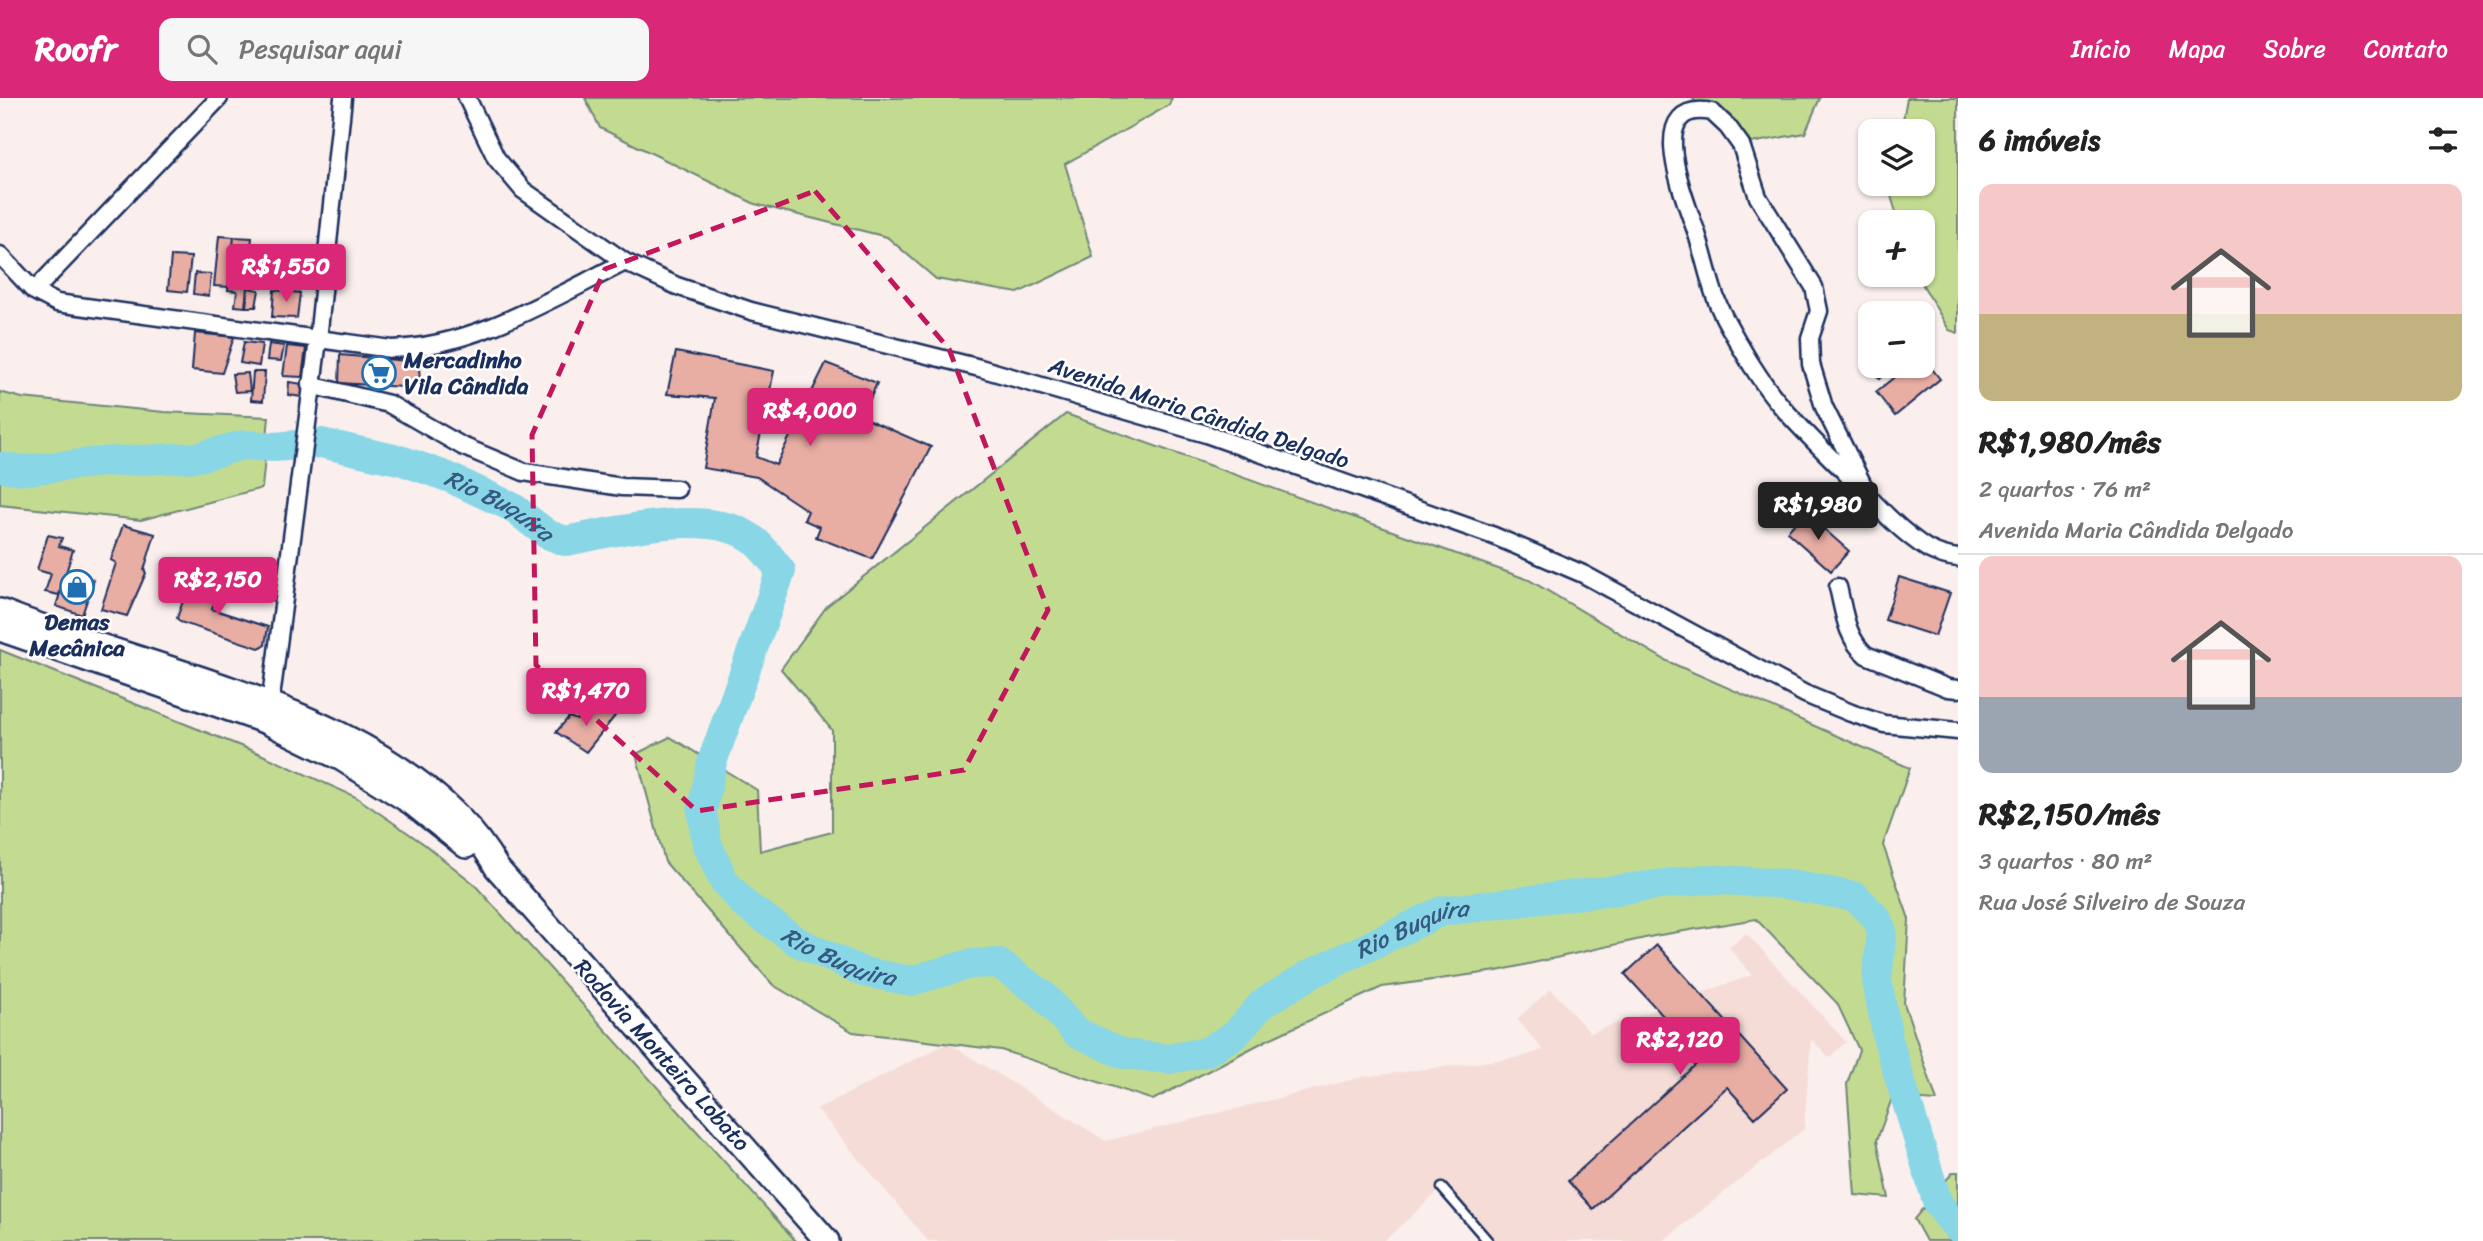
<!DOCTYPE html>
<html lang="pt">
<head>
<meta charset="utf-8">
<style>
	body { margin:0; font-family:Sriracha,sans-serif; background:#f6f6f6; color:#222; height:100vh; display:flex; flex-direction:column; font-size:26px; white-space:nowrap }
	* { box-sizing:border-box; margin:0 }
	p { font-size:23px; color:#767676 }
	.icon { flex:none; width:38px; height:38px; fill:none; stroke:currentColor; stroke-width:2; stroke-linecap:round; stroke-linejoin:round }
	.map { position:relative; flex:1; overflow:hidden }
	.sheet { display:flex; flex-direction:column; background:#fff; width:525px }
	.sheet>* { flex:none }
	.tools { position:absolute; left:1858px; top:21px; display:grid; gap:14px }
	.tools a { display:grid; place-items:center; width:77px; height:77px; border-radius:14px; background:#fff; box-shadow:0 2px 5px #0004; font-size:35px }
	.price { position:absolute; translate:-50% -60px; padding:0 16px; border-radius:7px; background:#db2777; color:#fff; font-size:23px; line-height:46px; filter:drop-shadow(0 2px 4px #0008) }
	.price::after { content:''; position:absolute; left:50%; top:42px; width:21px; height:16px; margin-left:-10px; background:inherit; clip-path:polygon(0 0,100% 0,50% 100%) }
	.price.on { background:#222; color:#fff }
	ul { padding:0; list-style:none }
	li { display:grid; align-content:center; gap:14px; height:371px; padding:0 21px }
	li+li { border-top:2px solid #e0e0e0 }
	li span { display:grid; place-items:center; height:217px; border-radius:14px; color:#555 }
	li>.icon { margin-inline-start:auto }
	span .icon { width:126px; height:126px; fill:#fffc; stroke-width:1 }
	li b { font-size:30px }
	h2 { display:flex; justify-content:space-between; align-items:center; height:84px; padding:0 21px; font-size:30px }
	header { display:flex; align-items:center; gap:42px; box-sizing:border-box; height:98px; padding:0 35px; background:#db2777; color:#fff }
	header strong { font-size:33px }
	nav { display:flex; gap:38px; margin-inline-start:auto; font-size:24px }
	.search { width:490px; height:63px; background:#f6f6f6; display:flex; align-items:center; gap:18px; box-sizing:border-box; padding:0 24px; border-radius:14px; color:#767676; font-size:26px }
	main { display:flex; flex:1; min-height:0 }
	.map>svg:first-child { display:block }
	.built { fill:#f5dcd7 }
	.green { fill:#c3db91; stroke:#6f8578; stroke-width:2 }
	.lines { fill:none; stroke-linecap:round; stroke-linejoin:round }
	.river { stroke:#88d6e6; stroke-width:30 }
	.building { fill:#e8aea4; stroke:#1b2f5e; stroke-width:2 }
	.service-casing { stroke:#1b2f5e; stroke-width:13 }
	.minor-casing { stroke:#1b2f5e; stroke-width:21 }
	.secondary-casing { stroke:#1b2f5e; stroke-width:28 }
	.service { stroke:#fff; stroke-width:8 }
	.minor { stroke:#fff; stroke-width:16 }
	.secondary { stroke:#fff; stroke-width:23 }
	.marked { fill:none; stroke:#c2185b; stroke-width:5; stroke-dasharray:14 9; stroke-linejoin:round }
	.labels { text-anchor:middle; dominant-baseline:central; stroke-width:5; stroke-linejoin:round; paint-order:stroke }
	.poi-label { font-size:23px; font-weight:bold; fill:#1b2f5e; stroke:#fff; text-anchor:start }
	.street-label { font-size:23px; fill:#1b2f5e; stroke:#fff }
	.water-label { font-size:24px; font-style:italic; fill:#365980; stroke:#fff }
</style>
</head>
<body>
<header>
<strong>Roofr</strong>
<div class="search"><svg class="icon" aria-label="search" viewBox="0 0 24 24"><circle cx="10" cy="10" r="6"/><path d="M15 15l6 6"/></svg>Pesquisar aqui</div>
<nav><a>Início</a><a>Mapa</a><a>Sobre</a><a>Contato</a></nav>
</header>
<main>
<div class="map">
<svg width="1958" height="1143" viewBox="0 0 1958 1143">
	<rect width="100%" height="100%" fill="#faefed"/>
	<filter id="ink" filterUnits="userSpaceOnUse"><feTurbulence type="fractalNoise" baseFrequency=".0143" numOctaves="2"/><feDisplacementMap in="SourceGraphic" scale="14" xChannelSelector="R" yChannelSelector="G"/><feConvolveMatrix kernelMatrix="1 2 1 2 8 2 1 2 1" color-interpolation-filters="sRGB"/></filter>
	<g filter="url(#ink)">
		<path class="built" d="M1746 835 1846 944 1829 960 1811 941 1804 1031 1663 1143H1485L1442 1090 1384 1143H928L817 1011 948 945 1106 1043 1363 979 1522 959 1543 952 1517 921 1551 891 1590 935 1752 877 1729 850Z"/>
		<path class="green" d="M585 0H1172L1169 7 1065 66 1093 159 1018 195 936 181 887 139 755 106 600 30Z
			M1692 0H1820L1805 35 1741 47Z
			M1907 0H1958V235L1949 232 1917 177H1923V124H1899L1891 98 1893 86H1923V33H1901Z
			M0 294 22 300 164 314 269 319 262 390 141 422 0 407Z
			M1066 316 1529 482 1667 563 1910 670 1883 747 1909 821 1904 905 1937 1003 1892 1000 1877 1042 1889 1100 1855 1097 1847 986 1859 952 1837 905 1756 821 1654 838 1497 873 1382 889 1267 942 1153 1002 1001 952 853 934 773 887 665 764 636 656 670 639 757 692 760 753 832 734V632L781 571 827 508Z
			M0 552 258 655 356 699 424 746 473 785 796 1143H0Z
			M1953 1074H1958V1143H1926L1914 1121Z"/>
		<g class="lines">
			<path class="river" id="s1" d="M0 369 25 372 102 364 199 359 243 347 274 349 321 345 403 363 448 379 512 409 547 436 565 443C615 434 715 407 756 444 765 452 773 463 781 473L712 664 702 713 707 746 724 783 744 806 798 844 863 874 911 883 970 866 998 865 1042 896 1076 934 1124 956 1169 961 1206 954 1236 936 1262 906 1309 877 1442 813 1706 781 1786 786 1856 799 1877 821 1882 833 1877 882 1888 942 1938 1106 1958 1131"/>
		</g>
		<path class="building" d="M219 138 234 139 229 189 214 188Z
			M234 139 252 140 245 209 235 208 237 193 228 192Z
			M171 158 191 159 187 194 168 192Z
			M195 175 211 176 209 198 193 196Z
			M248 190 259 192 256 209H246Z
			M274 192 300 195 297 220 272 219Z
			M195 235 234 239 222 275 192 272Z
			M244 244 262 246 259 268 240 265Z
			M269 246 284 248 281 263 267 262Z
			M287 248 306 250 302 279 283 278Z
			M676 254 774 273 756 359 776 367 826 265 877 285 862 319 931 349 872 461 816 439 820 429 804 422 808 413 757 379 703 370 715 300 667 296Z
			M340 257 419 264 420 290 339 285Z
			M1923 259 1940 281 1895 318 1876 294 1908 268H1923Z
			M1871 265V268H1893L1880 281 1868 268Z
			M253 274H265L263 303 251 302Z
			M248 275 250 293 235 294 232 276Z
			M289 284 303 286 302 299 288 297Z
			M1805 414 1849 453 1831 473 1787 434Z
			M123 427 155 436 144 472 146 475 127 518 101 511 116 465 111 462Z
			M48 437 62 440 59 448 73 452 59 497 45 494 51 476 37 472Z
			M67 474 94 482 82 517 56 508Z
			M1899 479 1950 495 1935 538 1885 522Z
			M191 480 219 490 212 511 268 529 265 547 259 550 180 524 177 520Z
			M597 607 615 618 586 654 556 634 569 619 577 622 585 611 593 614Z
			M1657 847 1787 991 1755 1020 1727 989 1593 1111 1568 1083 1702 961 1625 876Z"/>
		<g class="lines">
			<g class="service-casing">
				<path id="service" d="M1442 1090 1488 1143"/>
			</g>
			<g class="minor-casing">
				<path id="minor" d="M467 0 496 60 523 92 625 164 677 188 751 213 980 270 1206 336 1494 438 1583 476 1805 596 1851 615 1884 626 1958 633
					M0 157 34 193 57 205 391 251C475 249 552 200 625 164
					M34 193 219 0
					M310 287 389 306 462 348 524 374 622 389 677 391
					M1869 399 1824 309 1811 266 1810 240 1819 213 1814 189 1758 99 1741 47 1728 29 1712 14C1640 0 1688 108 1697 136 1706 164 1711 195 1725 221 1742 252 1760 284 1783 310 1803 333 1825 354 1846 375 1871 401 1897 432 1928 451 1938 456 1947 459 1958 460
					M1838 489C1844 513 1846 540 1866 557L1948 590 1958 591
					M269 615 318 242 343 0"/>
			</g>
			<g class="secondary-casing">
				<path id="secondary" d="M0 513C154 575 410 616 497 770L827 1143
					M0 531 267 624 342 661 412 705 466 748"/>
			</g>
			<use href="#service" class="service"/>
			<use href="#minor" class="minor"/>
			<use href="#secondary" class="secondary"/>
		</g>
	</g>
	<path class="marked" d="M815 93 949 251 1048 512 964 672 697 713 536 567 532 337 605 171Z"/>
	<defs>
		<g id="supermarket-ring" transform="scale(1.75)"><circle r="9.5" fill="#fff" stroke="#1f6fb2" stroke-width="1.5"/><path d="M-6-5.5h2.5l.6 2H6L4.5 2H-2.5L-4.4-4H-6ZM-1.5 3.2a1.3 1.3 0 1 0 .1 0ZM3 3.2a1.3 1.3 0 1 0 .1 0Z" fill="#1f6fb2"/></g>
		<g id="shop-ring" transform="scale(1.75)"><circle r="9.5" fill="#fff" stroke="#1f6fb2" stroke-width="1.5"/><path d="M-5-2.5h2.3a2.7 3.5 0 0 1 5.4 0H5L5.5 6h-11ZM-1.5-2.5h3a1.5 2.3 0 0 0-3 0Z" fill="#1f6fb2"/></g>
	</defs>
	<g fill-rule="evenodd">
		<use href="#supermarket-ring" x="379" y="275"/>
		<use href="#shop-ring" x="77" y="489"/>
	</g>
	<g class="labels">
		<g class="poi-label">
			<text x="404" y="262">Mercadinho<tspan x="404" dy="26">Vila Cândida</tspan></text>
			<text x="77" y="524" text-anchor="middle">Demas<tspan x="77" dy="26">Mecânica</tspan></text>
		</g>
		<g class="street-label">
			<text transform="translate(1199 315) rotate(18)">Avenida Maria Cândida Delgado</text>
			<text transform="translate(662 957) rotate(48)">Rodovia Monteiro Lobato</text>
		</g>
		<g class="water-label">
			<text stroke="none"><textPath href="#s1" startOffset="514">Rio Buquira</textPath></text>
			<text stroke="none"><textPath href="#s1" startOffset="1942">Rio Buquira</textPath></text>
			<text stroke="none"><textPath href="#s1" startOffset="1292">Rio Buquira</textPath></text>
		</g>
	</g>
</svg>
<div class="tools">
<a><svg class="icon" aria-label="layers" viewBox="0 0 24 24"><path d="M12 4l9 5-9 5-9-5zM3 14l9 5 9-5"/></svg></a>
<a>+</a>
<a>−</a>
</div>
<b class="price" style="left:286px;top:206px">R$1,550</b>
<b class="price" style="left:810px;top:350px">R$4,000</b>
<b class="price on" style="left:1818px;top:444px">R$1,980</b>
<b class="price" style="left:218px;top:519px">R$2,150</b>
<b class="price" style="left:586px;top:630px">R$1,470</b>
<b class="price" style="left:1680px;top:979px">R$2,120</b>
</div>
<section class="sheet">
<h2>6 imóveis<svg class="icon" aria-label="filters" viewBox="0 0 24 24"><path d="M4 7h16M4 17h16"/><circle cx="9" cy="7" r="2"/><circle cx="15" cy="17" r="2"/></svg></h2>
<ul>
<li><span style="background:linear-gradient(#f6c9c9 60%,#c2b280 0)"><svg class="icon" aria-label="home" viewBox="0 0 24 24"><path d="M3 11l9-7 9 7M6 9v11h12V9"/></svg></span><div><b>R$1,980/mês</b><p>2 quartos · 76 m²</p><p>Avenida Maria Cândida Delgado</p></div></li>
<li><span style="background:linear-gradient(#f6c9c9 65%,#9aa5b1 0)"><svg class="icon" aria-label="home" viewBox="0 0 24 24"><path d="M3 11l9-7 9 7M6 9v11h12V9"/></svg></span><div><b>R$2,150/mês</b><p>3 quartos · 80 m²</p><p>Rua José Silveiro de Souza</p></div></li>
</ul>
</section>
</main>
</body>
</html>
